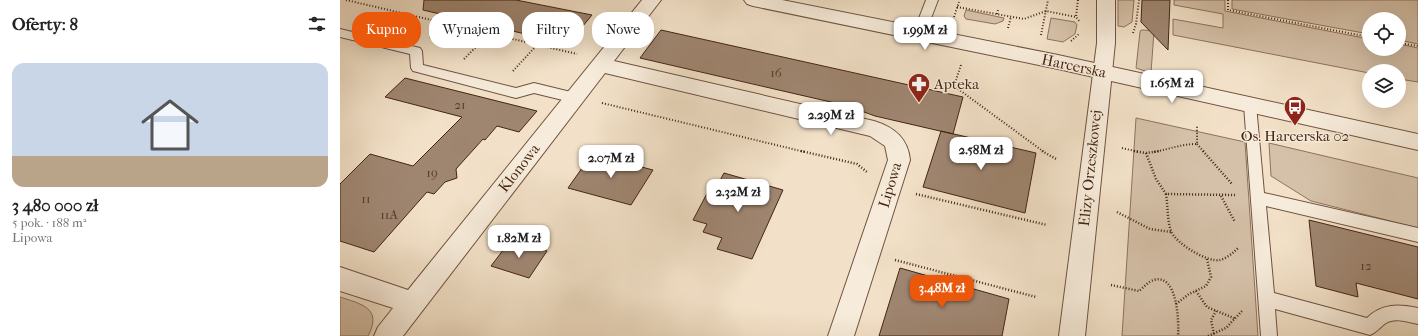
<!DOCTYPE html>
<html lang="pl">
<head>
<meta charset="utf-8">
<style>
	body { margin:0; font-family:"IM FELL French Canon",serif; background:#f6f6f6; color:#222; height:100vh; display:flex; flex-direction:column; font-size:15px; white-space:nowrap }
	* { box-sizing:border-box; margin:0 }
	p { font-size:13px; color:#767676 }
	.icon { flex:none; width:22px; height:22px; fill:none; stroke:currentColor; stroke-width:2; stroke-linecap:round; stroke-linejoin:round }
	.map { position:relative; flex:1; overflow:hidden }
	.side { display:flex; flex-direction:column; background:#fff; width:340px }
	.side>* { flex:none }
	.hud { position:absolute; left:12px; top:12px; width:380px; height:36px; display:flex; gap:8px }
	.buttons { position:absolute; left:1022px; top:12px; display:grid; gap:8px }
	.buttons a { display:grid; place-items:center; width:44px; height:44px; border-radius:50%; background:#fff; box-shadow:0 4px 16px #0002; font-size:20px }
	.price { position:absolute; translate:-50% -34px; padding:0 9px; border-radius:8px; background:#fff; color:#222; font-size:13px; line-height:26px; filter:drop-shadow(0 1px 2px #0008) }
	.price::after { content:''; position:absolute; left:50%; top:24px; width:12px; height:9px; margin-left:-6px; background:inherit; clip-path:polygon(0 0,100% 0,50% 100%) }
	.price.active { background:#ea580c; color:#fff }
	ul { padding:0; list-style:none }
	li { display:grid; align-content:center; gap:8px; height:212px; padding:0 12px }
	li+li { border-top:1px solid #e0e0e0 }
	li span { display:grid; place-items:center; height:124px; border-radius:12px; color:#555 }
	li>.icon { margin-inline-start:auto }
	span .icon { width:72px; height:72px; fill:#fffc; stroke-width:1 }
	li b { font-size:17px }
	h2 { display:flex; justify-content:space-between; align-items:center; height:48px; padding:0 12px; font-size:17px }
	.pill { padding:0 14px; border-radius:16px; background:#fff; box-shadow:0 4px 16px #0002; font-size:14px; line-height:36px }
	.pill.active { background:#ea580c; color:#fff }
	main { display:flex; flex:1; min-height:0 }
	.map>svg:first-child { display:block }
	.green { fill:#d5c1a9; stroke:#8d725e }
	.building { fill:#9f8671; stroke:#452413 }
	.lines { fill:none; stroke-linecap:round; stroke-linejoin:round }
	.service-casing { stroke:#705340; stroke-width:2 }
	.minor-casing { stroke:#705340; stroke-width:2 }
	.tertiary-casing { stroke:#705340; stroke-width:2 }
	.path-far1 { stroke:#452413; stroke-width:2; stroke-dasharray:1 2; stroke-linecap:butt }
	.path { stroke:#452413; stroke-width:2.5; stroke-dasharray:1 2; stroke-linecap:butt }
	.service { fill:#f7ecdb; fill-rule:evenodd }
	.minor { fill:#f7ecdb; fill-rule:evenodd }
	.tertiary { fill:#f7ecdb; fill-rule:evenodd }
	.labels { text-anchor:middle; dominant-baseline:central; stroke-width:3; stroke-linejoin:round; paint-order:stroke }
	.number-label { font-size:13px; fill:#5c3c2a }
	.street-label { font-size:15px; fill:#452413; stroke:#f7ecdb }
	.poi-label { font-size:15px; fill:#452413; stroke:#f7ecdb; text-anchor:start }
</style>
</head>
<body>
<main>
<section class="side">
<h2>Oferty: 8<svg class="icon" aria-label="filters" viewBox="0 0 24 24"><path d="M4 7h16M4 17h16"/><circle cx="9" cy="7" r="2"/><circle cx="15" cy="17" r="2"/></svg></h2>
<ul>
<li><span style="background:linear-gradient(#c9d6e8 75%,#b9a48a 0)"><svg class="icon" aria-label="home" viewBox="0 0 24 24"><path d="M3 11l9-7 9 7M6 9v11h12V9"/></svg></span><div><b>3 480 000 zł</b><p>5 pok. · 188 m²</p><p>Lipowa</p></div></li>
</ul>
</section>
<div class="map">
<svg width="1078" height="336" viewBox="0 0 1078 336">
	<rect width="100%" height="100%" fill="#f2e1c8"/>
	<filter id="stains"><feTurbulence type="fractalNoise" baseFrequency=".005" numOctaves="4"/><feColorMatrix values="0 0 0 0 .2 0 0 0 0 .09 0 0 0 0 .02 0 0 0 .5 -.17"/></filter>
	<radialGradient id="worn" r=".72"><stop offset=".6" stop-color="#630" stop-opacity="0"/><stop offset="1" stop-color="#630" stop-opacity=".3"/></radialGradient>
	<path class="green" d="M778 0H794L792 22 784 27 778 26Z
		M834 0H885V11L1029 39V49H1059V44L1078 48V82L1059 79V71H1029V73L833 35V19L883 28V14L834 5Z
		M892 0H1078V44L1059 40V19H1029V34L892 9Z
		M626 10 664 18 663 21 655 24 626 19 624 16Z
		M711 18 735 22 737 25 735 34 723 42 707 39Z
		M804 30 814 31 811 73 796 68 800 32 801 30Z
		M796 118 905 142 918 336H782Z
		M929 143 1078 178V228L971 201 931 176Z
		M0 297C21 304 43 308 28 336H0Z"/>
	<path class="building" d="M84 0H176L252 15 228 44 83 10Z
		M802 0H830L828 50 801 22Z
		M321 30 623 97 613 134 535 116 508 106 300 58Z
		M65 78 197 111 179 132 157 126 145 140 143 139 116 169 117 178 105 182 94 194 87 192 34 252 0 241V184L30 154 73 166 122 117 45 97Z
		M601 131 696 153 685 213 583 187Z
		M252 154 313 170 291 205 228 188Z
		M384 173 443 190 412 259 377 249 382 238 363 232 367 224 353 220 372 184 377 186Z
		M969 220 1078 247V299L1016 283 1018 297 976 286Z
		M170 241 207 251 189 278 151 266Z
		M560 268 669 299 662 336H539Z"/>
	<g class="lines">
		<g class="service-casing">
			<path id="service" d="M586 0H598L585 34 583 37H575L573 34Z
				M0 29 80 48 82 51 83 65 176 88 194 83 235 93 240 95 241 98 240 101 235 103 194 93 176 98 77 72 73 71 71 68 70 54 0 37Z
				M910 100 915 102 916 105 924 193 1078 228V242L926 206 934 293 1027 318C1042 303 1059 304 1078 308V324C1068 322 1055 317 1046 323 1040 327 1037 332 1030 335L935 309 937 336H921L904 105 905 102Z"/>
		</g>
		<g class="minor-casing">
			<path id="minor" d="M302 0H321L274 61 534 121C554 127 568 138 570 160L514 336H488L548 160 545 146 530 136 265 73 63 336H34L38 327 53 308 0 291V267L68 290Z
				M404 0H442L718 55 1078 134V150L718 69 413 6 407 4Z"/>
		</g>
		<g class="tertiary-casing">
			<path id="tertiary" d="M757 0H775V43L745 336H719L757 43Z"/>
		</g>
		<path class="path-far1" d="M6 0 237 54
			M738 0 736 17 740 22
			M888 0V10L1029 37
			M617 7 684 19 706 11 736 17
			M657 14 658 10
			M614 17 619 2
			M49 23 61 13
			M668 28 671 17
			M793 33 796 24 799 0
			M701 35 708 0
			M90 38 106 24
			M731 41 739 34
			M1059 43 1078 46
			M124 59 149 34
			M621 65 614 86 704 152
			M173 71 197 45
			M262 103 465 152
			M857 144 864 152
			M782 148 799 152
			M814 152C830 149 841 144 857 144V125"/>
		<path class="path" d="M461 151 517 164 527 172
			M702 151 716 159
			M794 151 806 153 820 151
			M863 151 892 184
			M806 153 816 179 826 194 895 195
			M576 194 707 225
			M826 194C828 206 827 220 831 231 835 243 868 263 880 260 887 258 893 253 898 248
			M881 196 895 222
			M777 212 810 229 831 232
			M555 260 696 297
			M771 285 799 291C803 288 809 281 814 280 838 273 839 323 838 336
			M856 291 867 307 896 319
			M836 304 849 294 866 286 871 277 867 259
			M874 334 871 320 876 311
			M868 336 886 328 902 311"/>
		<use href="#service" class="service"/>
		<use href="#minor" class="minor"/>
		<use href="#tertiary" class="tertiary"/>
	</g>
	<defs>
		<g id="pharmacy-pin" transform="scale(1.15)"><path d="M0 17L-7.5 6A9.5 9.5 0 1 1 7.5 6Z" fill="#8f2418" stroke="#f7ecdb"/><path d="M-2-6h4v4h4v4h-4v4h-4v-4h-4v-4h4Z" fill="#fff"/></g>
		<g id="bus-pin" transform="scale(1.15)"><path d="M0 17L-7.5 6A9.5 9.5 0 1 1 7.5 6Z" fill="#8f2418" stroke="#f7ecdb"/><path d="M-5-6H5V4H4V6H2V4H-2V6H-4V4H-5ZM-3.5-4V0h7V-4ZM-3.5 1.2v1.5H-2V1.2ZM2 1.2v1.5H3.5V1.2Z" fill="#fff"/></g>
	</defs>
	<g fill-rule="evenodd">
		<use href="#pharmacy-pin" x="579" y="84"/>
		<use href="#bus-pin" x="955" y="107"/>
	</g>
	<g class="labels">
		<g class="number-label">
			<text x="436" y="72">16</text>
			<text x="120" y="104">21</text>
			<text x="92" y="172">19</text>
			<text x="26" y="198">11</text>
			<text x="49" y="214">11A</text>
			<text x="1026" y="265">12</text>
		</g>
		<g class="street-label">
			<text transform="translate(734 66) rotate(12)">Harcerska</text>
			<text transform="translate(179 168) rotate(-52)">Klonowa</text>
			<text transform="translate(750 168) rotate(-84)">Elizy Orzeszkowej</text>
			<text transform="translate(550 185) rotate(-73)">Lipowa</text>
		</g>
		<g class="poi-label">
			<text x="594" y="84">Apteka</text>
			<text x="955" y="136" text-anchor="middle">Os. Harcerska 02</text>
		</g>
	</g>
	<rect width="100%" height="100%" filter="url(#stains)"/>
	<rect width="100%" height="100%" fill="url(#worn)"/>
</svg>
<div class="buttons">
<a><svg class="icon" aria-label="locate" viewBox="0 0 24 24"><circle cx="12" cy="12" r="6"/><path d="M12 2v4M12 18v4M2 12h4M18 12h4"/></svg></a>
<a><svg class="icon" aria-label="layers" viewBox="0 0 24 24"><path d="M12 4l9 5-9 5-9-5zM3 14l9 5 9-5"/></svg></a>
</div>
<b class="price" style="left:585px;top:51px">1.99M zł</b>
<b class="price" style="left:832px;top:104px">1.65M zł</b>
<b class="price" style="left:491px;top:136px">2.29M zł</b>
<b class="price" style="left:641px;top:171px">2.58M zł</b>
<b class="price" style="left:271px;top:179px">2.07M zł</b>
<b class="price" style="left:398px;top:213px">2.32M zł</b>
<b class="price" style="left:179px;top:259px">1.82M zł</b>
<b class="price active" style="left:602px;top:309px">3.48M zł</b>
<div class="hud">
<a class="pill active">Kupno</a>
<a class="pill">Wynajem</a>
<a class="pill">Filtry</a>
<a class="pill">Nowe</a>
</div>
</div>
</main>
</body>
</html>
